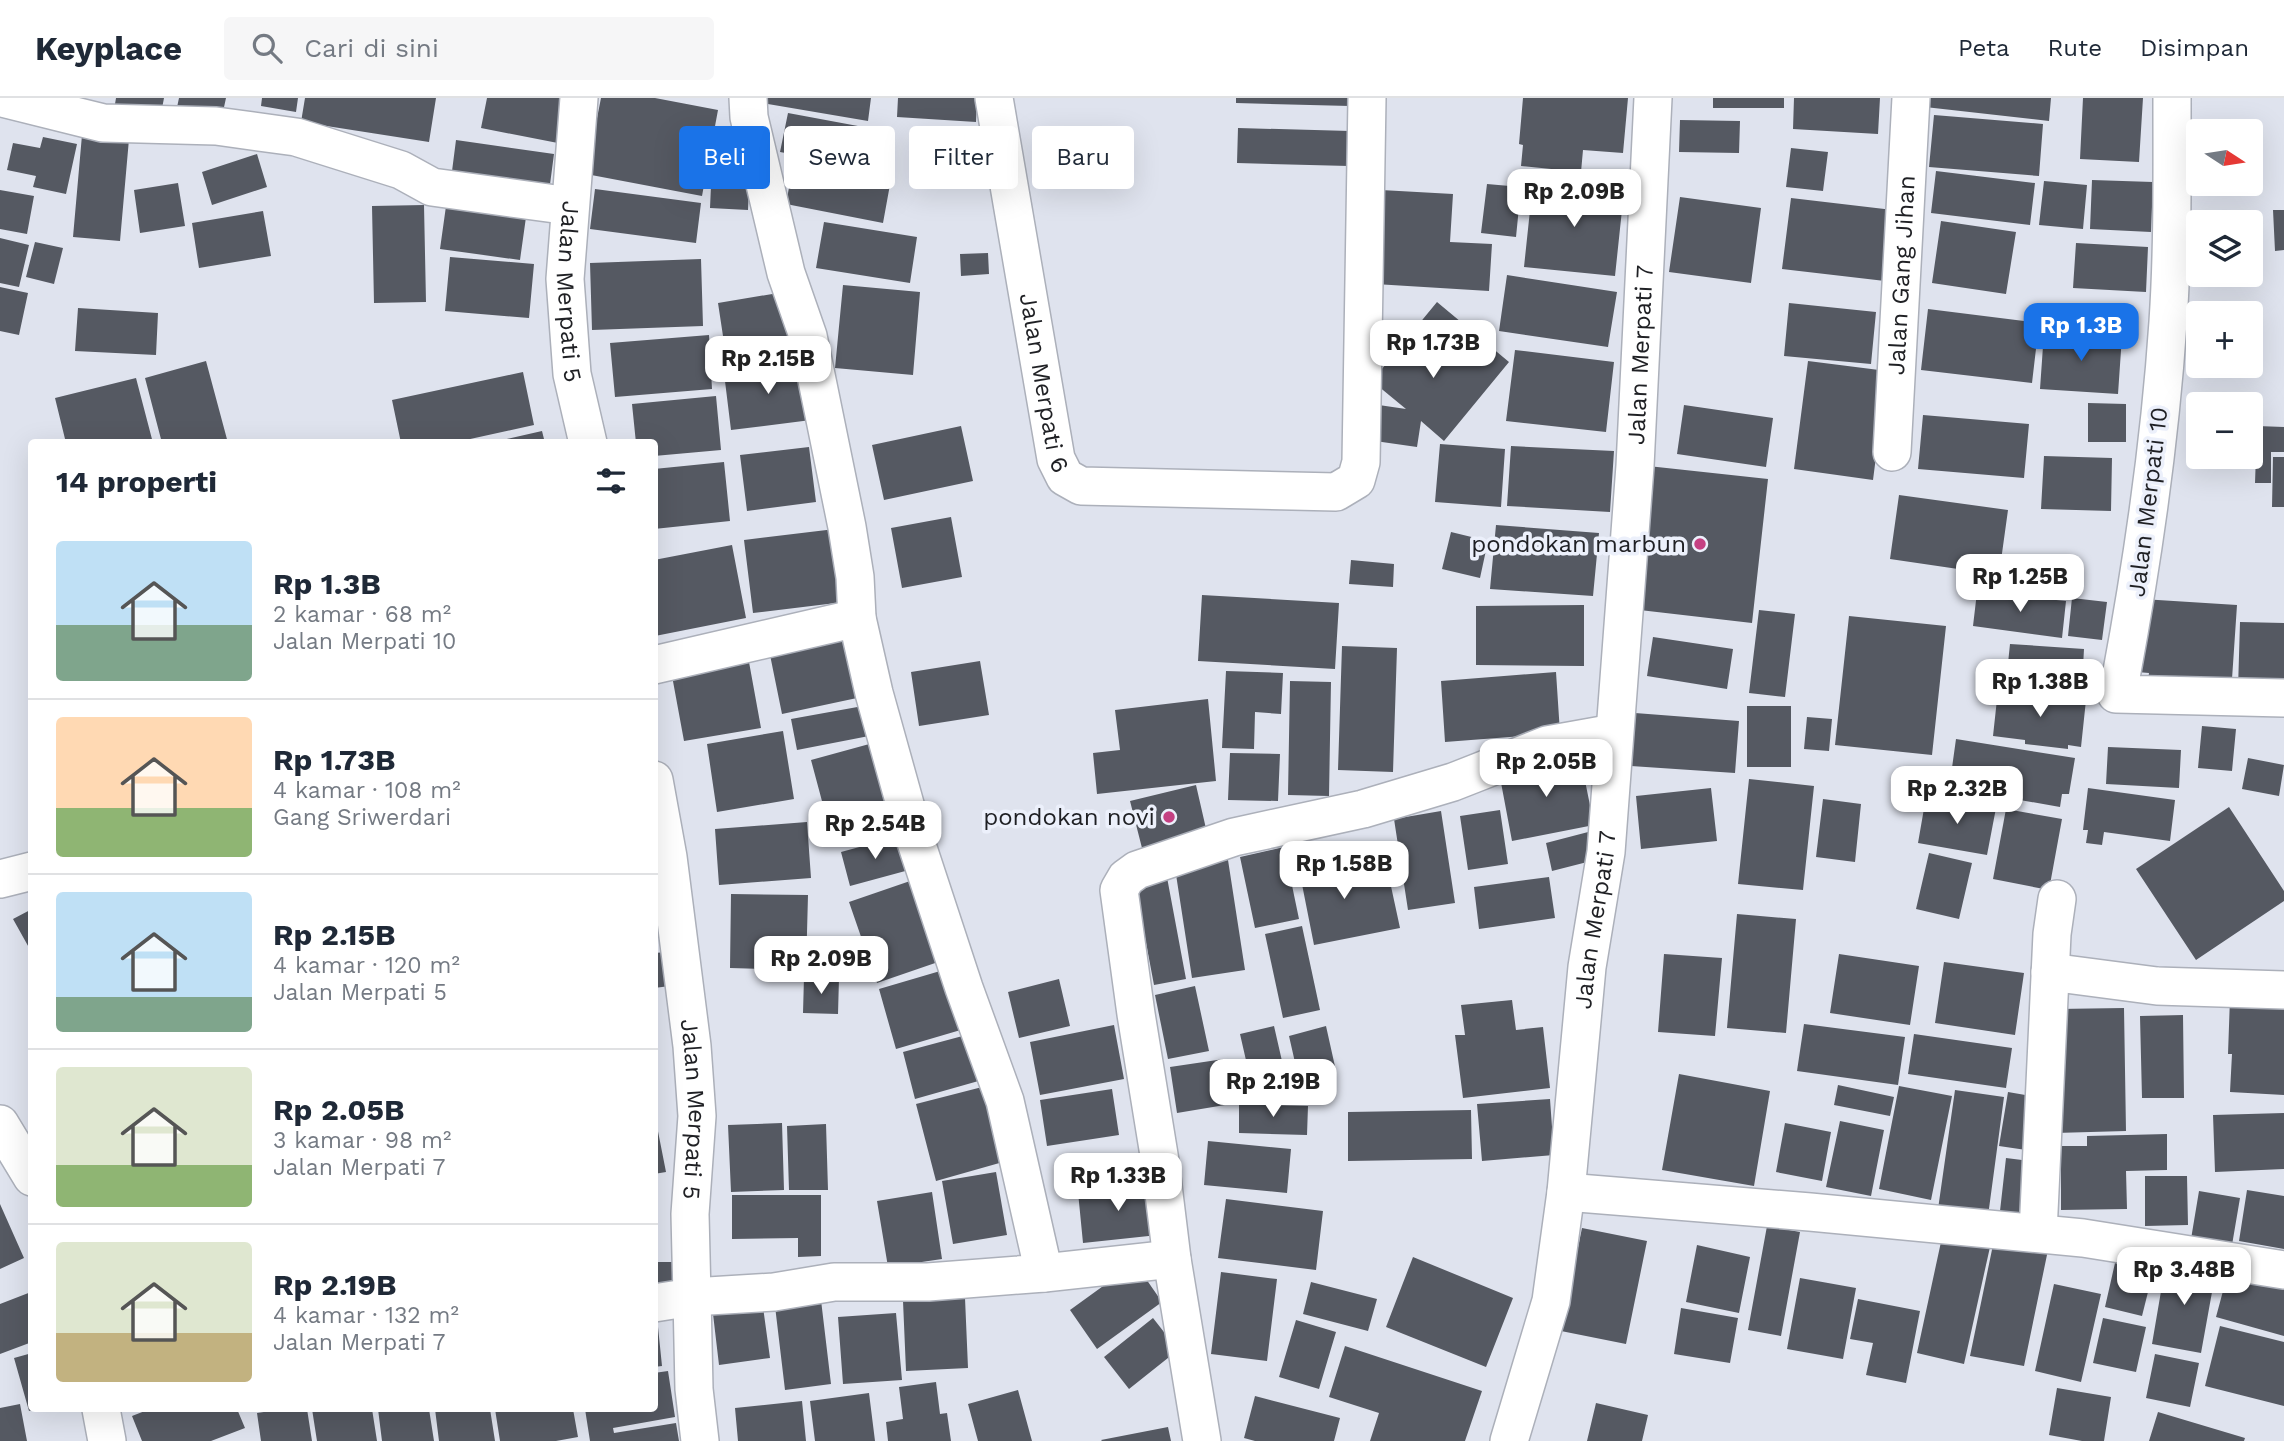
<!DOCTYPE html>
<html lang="id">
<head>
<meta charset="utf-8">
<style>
	body { margin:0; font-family:"Work Sans",sans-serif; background:#f6f6f7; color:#1f2937; height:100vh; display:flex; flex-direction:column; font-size:26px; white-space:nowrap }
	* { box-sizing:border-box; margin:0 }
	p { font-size:23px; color:#747a83 }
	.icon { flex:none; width:38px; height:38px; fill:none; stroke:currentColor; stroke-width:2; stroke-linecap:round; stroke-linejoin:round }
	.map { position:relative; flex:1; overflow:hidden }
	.sheet { position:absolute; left:28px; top:341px; width:630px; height:973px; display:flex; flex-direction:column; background:#fff; border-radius:7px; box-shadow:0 7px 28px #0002 }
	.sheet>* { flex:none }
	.top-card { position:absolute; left:679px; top:28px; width:665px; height:63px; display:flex; gap:14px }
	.needle { width:46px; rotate:102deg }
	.controls { position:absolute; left:2186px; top:21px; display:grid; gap:14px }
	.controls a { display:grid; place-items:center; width:77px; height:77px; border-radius:7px; background:#fff; box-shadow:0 7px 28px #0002; font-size:35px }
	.price { position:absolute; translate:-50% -60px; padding:0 16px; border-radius:14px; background:#fff; color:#222; font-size:23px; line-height:46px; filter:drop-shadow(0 2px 4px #0008) }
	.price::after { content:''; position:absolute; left:50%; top:42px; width:21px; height:16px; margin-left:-10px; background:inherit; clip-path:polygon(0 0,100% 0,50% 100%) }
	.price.active { background:#1a73e8; color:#fff }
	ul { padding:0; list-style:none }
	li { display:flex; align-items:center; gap:21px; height:175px; padding:0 28px }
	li+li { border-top:2px solid #e0e1e3 }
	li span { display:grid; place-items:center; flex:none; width:196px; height:140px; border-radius:7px; color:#555 }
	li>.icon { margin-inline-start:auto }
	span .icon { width:84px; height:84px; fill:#fffc; stroke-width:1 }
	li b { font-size:30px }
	h2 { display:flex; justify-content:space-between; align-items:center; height:84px; padding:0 28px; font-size:30px }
	.pill { padding:0 24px; border-radius:7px; background:#fff; box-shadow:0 7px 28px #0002; font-size:24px; line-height:63px }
	.pill.active { background:#1a73e8; color:#fff }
	header { display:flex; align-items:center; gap:42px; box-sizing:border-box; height:98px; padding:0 35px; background:#fff; border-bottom:2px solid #e0e1e3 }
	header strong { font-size:33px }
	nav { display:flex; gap:38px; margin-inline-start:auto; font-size:24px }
	.search { width:490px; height:63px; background:#f6f6f7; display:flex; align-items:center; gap:18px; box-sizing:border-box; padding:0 24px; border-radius:7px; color:#747a83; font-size:26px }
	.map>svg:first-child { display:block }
	.building { fill:#555962 }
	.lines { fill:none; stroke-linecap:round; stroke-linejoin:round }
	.street-casing { stroke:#acb0ba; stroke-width:40 }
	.street { stroke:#fff; stroke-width:37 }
	.poi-dot { fill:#c54082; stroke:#ecf0fb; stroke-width:2.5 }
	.labels { text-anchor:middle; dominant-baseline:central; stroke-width:7; stroke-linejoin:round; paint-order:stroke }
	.street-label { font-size:24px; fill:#1f2024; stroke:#ecf0fb }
	.poi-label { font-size:24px; fill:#1f2024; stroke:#ecf0fb; text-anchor:end }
</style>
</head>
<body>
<header>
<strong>Keyplace</strong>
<div class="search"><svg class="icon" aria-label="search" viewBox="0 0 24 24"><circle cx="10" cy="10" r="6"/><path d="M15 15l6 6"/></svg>Cari di sini</div>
<nav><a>Peta</a><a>Rute</a><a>Disimpan</a></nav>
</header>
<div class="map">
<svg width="2284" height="1343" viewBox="0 0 2284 1343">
	<rect width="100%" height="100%" fill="#dfe3ee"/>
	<path class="building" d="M116 0H164L160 21 114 12Z
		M179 0H226L221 23 176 14Z
		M262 0H298L296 14 261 8Z
		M305 0H436L429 44 301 24Z
		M487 0H559L571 2 563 46 481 30Z
		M601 0H655L718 12 702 98 586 76Z
		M762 0H871L868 23 762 5Z
		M898 0H977L976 24 897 19Z
		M1236 0H1350V8L1236 5Z
		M1523 0H1628L1623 55 1583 52 1581 74 1521 68 1523 47 1519 46Z
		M1713 0H1784V10H1713Z
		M1794 0H1880L1878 36 1793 31Z
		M1926 0H2051L2049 23 1925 9Z
		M2083 0H2143L2139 64 2080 61Z
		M788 15 874 31 867 70 780 54Z
		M1934 17 2043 26 2039 78 1929 69Z
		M1680 22 1740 23 1739 55 1679 54Z
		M1238 30 1350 33 1349 68 1237 65Z
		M82 37 129 41 120 143 73 139Z
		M43 39 77 46 66 96 33 89 36 78 7 72 13 45 40 50Z
		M456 42 554 56 549 94 451 81Z
		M1791 50 1828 54 1823 93 1786 89Z
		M257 56 267 89 212 107 202 74Z
		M794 62 891 81 883 125 786 106Z
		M712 66 750 68 748 112 710 110Z
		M1936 73 2035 85 2030 127 1931 115Z
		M2092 82 2153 84 2151 134 2090 131Z
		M2044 83 2087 87 2083 131 2039 127Z
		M1533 84 1624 93 1615 178 1524 169Z
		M178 85 185 128 140 135 134 92Z
		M1487 86 1521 89 1516 139 1481 135Z
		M595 91 701 105 696 145 590 131Z
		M0 92 34 98 27 136 0 131Z
		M1381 92 1453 96 1450 144 1492 146 1489 193 1375 186Z
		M1680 99 1761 110 1751 185 1669 174Z
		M1791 100 1893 112 1885 183 1782 171Z
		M447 101 527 112 520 162 440 151Z
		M424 107 426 204 374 205 372 108Z
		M2273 112H2284V152L2275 153Z
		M263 113 271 158 199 170 192 125Z
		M1941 123 2016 134 2006 196 1932 185Z
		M824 124 917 139 910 185 816 170Z
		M0 140 29 147 19 189 0 185Z
		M35 144 63 150 54 186 26 179Z
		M2076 145 2148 149 2146 194 2073 190Z
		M988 155 989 176 961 178 960 156Z
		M450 159 534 166 529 220 445 213Z
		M701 161 703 228 592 232 590 165Z
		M1507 177 1617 194 1608 249 1499 233Z
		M843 187 920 194 913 277 835 270Z
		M0 189 28 195 19 237 0 233Z
		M784 194 794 260 728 271 718 205Z
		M1437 204 1509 264 1444 343 1421 323 1417 349 1368 342 1372 306 1406 311 1372 283Z
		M1789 205 1876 214 1871 266 1784 258Z
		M78 210 158 215 156 257 75 253Z
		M1928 211 2039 225 2032 285 1921 272Z
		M2044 234 2122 238 2118 296 2040 291Z
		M709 237 712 291 615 299 610 245Z
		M1515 252 1614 264 1606 334 1506 323Z
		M206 263 228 345H162L145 280Z
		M1808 263 1887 273 1873 382 1794 371Z
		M804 265 811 322 731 332 724 275Z
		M523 274 534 327 452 345H401L392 302Z
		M136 280 153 345H66L55 300Z
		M716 298 721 352 654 358V345H636L632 306Z
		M2088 305 2126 306V344H2088Z
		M1684 307 1773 320 1766 369 1677 356Z
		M1923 317 2029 326 2024 380 1918 371Z
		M961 328 973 383 884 402 872 347Z
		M2257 328 2284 329V354H2271V385H2255Z
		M542 333 545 345H494V344Z
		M1440 346 1505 351 1501 409 1435 404Z
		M1511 348 1614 353 1610 414 1507 408Z
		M809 349 816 404 747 413 740 357Z
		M2044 358 2112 360 2111 413 2041 411Z
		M2273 359H2284V409H2272Z
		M724 364 730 423 654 431V371Z
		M1648 368 1768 381 1752 525 1631 511Z
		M1899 397 2008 412 1999 477 1890 461Z
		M951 419 962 479 902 490 891 430Z
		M1496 427 1599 435 1593 498 1490 491Z
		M835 431 844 504 753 515 744 442Z
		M1451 434 1488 443 1480 480 1442 471Z
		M732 447 746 520 655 538 654 462Z
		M1351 462 1394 466 1393 489 1349 486Z
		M2032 469 2068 476 2064 495 2028 487Z
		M1977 494 2066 503 2062 540 1973 528Z
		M1202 497 1339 505 1335 571 1198 563Z
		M2072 500 2107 504 2102 542 2068 538Z
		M2142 501 2237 507 2232 581 2222 580 2221 587 2148 582 2149 575 2137 574Z
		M1584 507V568L1476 567V508Z
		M1759 512 1795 516 1785 599 1749 595Z
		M1849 518 1946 528 1932 657 1835 647Z
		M2240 524 2284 525V592L2238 591Z
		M843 531 857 600 782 616 768 547Z
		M1653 539 1733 551 1727 591 1647 578Z
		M2010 546 2084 551 2082 587 2028 582 2029 577 2007 575Z
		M1342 548 1397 550 1393 674 1338 672Z
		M747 553 761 630 684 643 670 567Z
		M980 563 989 617 919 628 911 574Z
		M1226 573 1283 575 1281 616 1255 614 1254 651 1222 650Z
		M1556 574 1560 635 1445 644 1441 583Z
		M1290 583 1331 584 1329 698 1288 697Z
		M1998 592 2086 602 2081 649 2068 647V651L2025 646V642L1993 638Z
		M1208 601 1216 683 1097 696 1093 655 1120 652 1115 612Z
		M863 608 869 638 797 652 791 621Z
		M1747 608H1791V669H1747Z
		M1635 615 1739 623 1735 675 1631 668Z
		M1807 619 1832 621 1829 653 1804 651Z
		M2202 628 2236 631 2232 673 2198 670Z
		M783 633 794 701 717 714 707 646Z
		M1956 641 2075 660 2069 696H2062L2060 709 1997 698 1999 685 1951 677Z
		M873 645 896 731 834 748 811 662Z
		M2108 649 2181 652 2179 690 2106 686Z
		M1230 655 1280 656 1278 703 1228 702Z
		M1580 658 1594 727 1512 743 1499 674Z
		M2248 660 2284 667 2279 698 2242 691Z
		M1749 681 1814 688 1803 792 1738 786Z
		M1196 687 1207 735 1142 750 1130 703Z
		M1711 690 1717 743 1641 751 1636 698Z
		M2088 690 2175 702 2170 743 2104 734 2102 747 2086 745 2088 732H2083Z
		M1926 699 1996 710 1987 757 1918 745Z
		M1823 701 1861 706 1855 764 1816 759Z
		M2229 709 2284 793V803L2196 862 2136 771Z
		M2006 711 2062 721 2049 792 1993 781Z
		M1500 712 1508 766 1468 772 1460 718Z
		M1441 713 1455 805 1408 812 1394 721Z
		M807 724 811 780 719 787 715 731Z
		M1592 733 1599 761 1552 773 1546 745Z
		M900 738 909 772 850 788 841 754Z
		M1284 749 1299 821 1255 830 1240 759Z
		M1340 753 1347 787 1389 779 1400 830 1314 847 1297 761Z
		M1929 755 1972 765 1959 821 1916 811Z
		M1228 762 1245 872 1192 880 1175 770Z
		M1166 774 1186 881 1154 887 1134 781Z
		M1549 779 1555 820 1479 831 1474 789Z
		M913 782 941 863 877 885 849 804Z
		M731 796 808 797 806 872 730 870Z
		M32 811V855L13 821Z
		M1737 816 1796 821 1786 935 1727 930Z
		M1302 828 1320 912 1283 920 1265 836Z
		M667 854 670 888 654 890V855Z
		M1664 856 1722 860 1715 938 1658 934Z
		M1839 856 1919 868 1910 927 1830 915Z
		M1944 864 2024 875 2015 937 1935 925Z
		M947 871 964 931 896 951 879 891Z
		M804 879 839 880 838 916 803 915Z
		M1059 881 1070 928 1019 940 1008 894Z
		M1195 888 1209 953 1168 961 1155 897Z
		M2230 900 2284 902V997L2230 994 2232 956H2228Z
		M1512 902 1516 932 1543 929 1550 990 1463 1000 1455 937H1465L1461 907Z
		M2124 910 2126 1033 2055 1035 2057 911Z
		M2183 917 2184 1000H2142L2140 918Z
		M1804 926 1905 939 1898 987 1797 973Z
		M1114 927 1124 981 1040 997 1030 944Z
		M1274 928 1287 985 1253 993 1240 936Z
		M1326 928 1336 973 1299 982 1289 938Z
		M970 936 982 982 915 1001 903 954Z
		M1914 936 2012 950 2006 990 1908 976Z
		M1224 961 1231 1006 1177 1015 1170 969Z
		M1679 976 1770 993 1754 1088 1662 1072Z
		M990 987 1010 1062 936 1083 916 1006Z
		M1838 987 1894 999 1890 1018 1834 1007Z
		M1899 988 1952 998 1931 1102 1879 1091Z
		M1112 991 1119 1037 1047 1048 1040 1002Z
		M1955 992 2004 999 1988 1118 1938 1111Z
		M2008 994 2042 1000 2033 1053 1999 1048Z
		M1550 1001 1554 1057 1482 1063 1477 1006Z
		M1239 1006 1308 1008 1307 1037 1239 1035Z
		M1471 1012 1472 1061 1348 1063V1014Z
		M654 1013 666 1074 654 1076Z
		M2284 1015V1071L2215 1074 2213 1017Z
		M1840 1023 1884 1032 1871 1098 1826 1089Z
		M782 1025 784 1092 731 1094 728 1027Z
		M1785 1025 1831 1034 1822 1083 1776 1074Z
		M826 1026 828 1092H789L787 1028Z
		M2167 1036V1072L2126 1073 2127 1111 2061 1112V1048H2087V1038Z
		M1208 1043 1291 1051 1287 1095 1204 1087Z
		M2006 1060 2037 1064 2030 1117 2000 1113Z
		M996 1074 1007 1137 953 1146 942 1083Z
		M2145 1078H2187L2188 1127 2145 1128Z
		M1153 1086 1158 1137 1083 1145 1078 1094Z
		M2247 1092 2284 1098V1151L2239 1143Z
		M2199 1093 2240 1100 2232 1147 2191 1141Z
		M932 1094 942 1161 888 1169 877 1103Z
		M732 1097H821V1158L798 1159V1140L732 1141Z
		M1226 1101 1323 1113 1316 1172 1218 1160Z
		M0 1106 24 1160 0 1171Z
		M1767 1128 1800 1134 1781 1238 1748 1232Z
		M1582 1130 1647 1143 1626 1246 1561 1233Z
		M1944 1130 1992 1140 1964 1266 1917 1255Z
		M1994 1142 2048 1152 2024 1268 1970 1258Z
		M1697 1147 1750 1159 1739 1215 1686 1204Z
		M1413 1159 1513 1200 1486 1269 1386 1229Z
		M654 1164H679V1188H654Z
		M2166 1164 2216 1172 2201 1255 2152 1246Z
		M1135 1165 1162 1204 1097 1251 1070 1212Z
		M2115 1165 2153 1174 2142 1218 2105 1209Z
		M2230 1167 2284 1182V1238L2216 1219Z
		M1221 1174 1277 1181 1267 1263 1211 1256Z
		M1800 1180 1856 1190 1843 1261 1787 1251Z
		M1311 1184 1377 1201 1368 1233 1303 1216Z
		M2054 1186 2101 1196 2081 1284 2035 1273Z
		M31 1194 32 1244 0 1256V1206Z
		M965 1200 968 1270 906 1273 903 1203Z
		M1858 1201 1920 1213 1906 1285 1866 1277 1873 1245 1850 1241Z
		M821 1202 831 1286 785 1292 775 1208Z
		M763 1209 770 1260 719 1267 713 1216Z
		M1681 1210 1738 1220 1730 1265 1674 1256Z
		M896 1215 902 1282 843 1286 838 1219Z
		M1153 1220 1178 1252 1129 1291 1104 1259Z
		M2103 1220 2146 1229 2136 1274 2093 1265Z
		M1296 1222 1336 1234 1319 1291 1279 1279Z
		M2220 1228 2284 1244V1308L2205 1288Z
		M654 1229H658L662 1268 654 1269Z
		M1345 1248 1482 1293 1465 1343H1370L1379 1315 1329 1299Z
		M32 1255V1312L29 1313 14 1260Z
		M2155 1256 2199 1265 2190 1309 2146 1300Z
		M668 1273 675 1319 613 1330 614 1335 676 1325 679 1343H590L585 1311H654V1275Z
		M936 1284 940 1316 947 1315 951 1343H888L886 1324 903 1321 899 1289Z
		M2057 1290 2111 1299 2104 1343H2082L2049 1337Z
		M1018 1292 1032 1343H978L968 1306Z
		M869 1295 875 1343H815L810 1303Z
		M1255 1298 1340 1320 1334 1343H1255L1244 1340Z
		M802 1303 806 1343H738L735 1310Z
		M1596 1305 1648 1317 1642 1343H1587Z
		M20 1306 27 1343H0V1310Z
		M150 1311H237L245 1330 211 1343H142L132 1318Z
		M284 1311H307L312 1343H261L257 1315Z
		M312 1311H372L377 1343H317Z
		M378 1311H429L434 1343H382Z
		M435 1311H490L495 1343H439Z
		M495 1311H573L578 1339 556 1343H500Z
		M2158 1314 2245 1340 2244 1343H2149Z
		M1168 1329 1171 1343H1102L1101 1342Z"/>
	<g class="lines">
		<g class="street-casing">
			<g id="street">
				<path d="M2 0 103 25 216 28 296 39 401 72 432 89 570 108"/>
				<path id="s1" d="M579 0 565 181 572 276 588 345"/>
				<path id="s2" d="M994 0 1056 361 1065 379 1081 388 1336 394 1356 382 1361 364 1367 0"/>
				<path d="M2172 0C2172 75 2173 150 2168 224 2160 343 2143 461 2121 579L2116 596 2284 600"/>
				<path id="s3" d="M1892 354 1911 0"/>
				<path d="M654 567 857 520"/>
				<path id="s4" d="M654 682 668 759 692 948 697 1018 690 1116 692 1199 694 1291 700 1343"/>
				<path d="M0 781 32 773"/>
				<path d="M2050 874 2157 888 2284 892"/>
				<path d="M0 1026 32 1079"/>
				<path d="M1566 1094 1810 1114 2083 1140 2284 1172"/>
				<path d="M2038 1135 2052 836 2057 801"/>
				<path d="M1044 1175 1172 1161"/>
				<path d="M654 1205 692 1199 774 1194 834 1184H928L1044 1175 1005 1003 964 890 913 735 874 595 857 520 855 479 847 429 808 238 786 175 749 19 748 0"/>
				<path d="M101 1311 107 1343"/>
				<path d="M1202 1343 1172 1161 1160 1063 1136 916 1119 792 1126 780 1137 772 1234 739 1363 711 1453 684 1547 647 1614 635"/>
				<path id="s5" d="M1509 1343 1551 1203 1566 1094 1587 869 1606 754 1635 368 1653 0"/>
			</g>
		</g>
		<use href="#street" class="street"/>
	</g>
	<g class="poi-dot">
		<circle cx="1700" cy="446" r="7"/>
		<circle cx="1169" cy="719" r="7"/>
	</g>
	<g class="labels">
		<g class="street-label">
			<text stroke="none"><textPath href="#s3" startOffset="177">Jalan Gang Jihan</textPath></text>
			<text stroke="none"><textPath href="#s1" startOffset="194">Jalan Merpati 5</textPath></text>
			<text stroke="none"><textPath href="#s5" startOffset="1097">Jalan Merpati 7</textPath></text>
			<text stroke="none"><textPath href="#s2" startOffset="289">Jalan Merpati 6</textPath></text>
			<text transform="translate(2148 404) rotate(-83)">Jalan Merpati 10</text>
			<text stroke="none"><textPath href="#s5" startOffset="530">Jalan Merpati 7</textPath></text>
			<text stroke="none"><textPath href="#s4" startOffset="332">Jalan Merpati 5</textPath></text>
		</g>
		<g class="poi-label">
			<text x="1686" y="446">pondokan marbun</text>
			<text x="1155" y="719">pondokan novi</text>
		</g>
	</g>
</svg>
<div class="controls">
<a><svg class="needle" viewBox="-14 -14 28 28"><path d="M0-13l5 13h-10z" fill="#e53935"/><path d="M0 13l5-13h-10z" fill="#747a83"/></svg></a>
<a><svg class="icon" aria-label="layers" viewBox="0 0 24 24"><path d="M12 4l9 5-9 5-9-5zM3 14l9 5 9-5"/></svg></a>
<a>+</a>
<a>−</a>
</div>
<b class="price" style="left:1574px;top:131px">Rp 2.09B</b>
<b class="price active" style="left:2081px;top:265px">Rp 1.3B</b>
<b class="price" style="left:1433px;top:282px">Rp 1.73B</b>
<b class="price" style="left:768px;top:298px">Rp 2.15B</b>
<b class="price" style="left:2020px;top:516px">Rp 1.25B</b>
<b class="price" style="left:2040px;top:621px">Rp 1.38B</b>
<b class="price" style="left:1546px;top:701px">Rp 2.05B</b>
<b class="price" style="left:1957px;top:728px">Rp 2.32B</b>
<b class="price" style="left:875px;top:763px">Rp 2.54B</b>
<b class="price" style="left:1344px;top:803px">Rp 1.58B</b>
<b class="price" style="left:821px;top:898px">Rp 2.09B</b>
<b class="price" style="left:1273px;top:1021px">Rp 2.19B</b>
<b class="price" style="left:1118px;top:1115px">Rp 1.33B</b>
<b class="price" style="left:2184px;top:1209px">Rp 3.48B</b>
<div class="top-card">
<a class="pill active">Beli</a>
<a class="pill">Sewa</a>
<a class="pill">Filter</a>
<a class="pill">Baru</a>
</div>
<section class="sheet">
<h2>14 properti<svg class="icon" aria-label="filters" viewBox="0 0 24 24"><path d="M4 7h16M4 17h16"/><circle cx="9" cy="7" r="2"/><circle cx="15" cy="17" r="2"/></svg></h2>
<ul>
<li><span style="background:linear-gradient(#bfe0f5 60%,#7fa58c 0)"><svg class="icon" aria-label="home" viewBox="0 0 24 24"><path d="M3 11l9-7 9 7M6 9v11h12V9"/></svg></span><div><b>Rp 1.3B</b><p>2 kamar · 68 m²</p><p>Jalan Merpati 10</p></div></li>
<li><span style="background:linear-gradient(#ffd9b3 65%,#8fb573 0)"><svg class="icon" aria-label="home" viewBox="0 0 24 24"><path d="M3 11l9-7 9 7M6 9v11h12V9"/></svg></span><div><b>Rp 1.73B</b><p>4 kamar · 108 m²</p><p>Gang Sriwerdari</p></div></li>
<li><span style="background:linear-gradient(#bfe0f5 75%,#7fa58c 0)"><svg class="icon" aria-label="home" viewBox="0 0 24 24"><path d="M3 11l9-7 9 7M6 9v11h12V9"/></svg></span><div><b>Rp 2.15B</b><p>4 kamar · 120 m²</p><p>Jalan Merpati 5</p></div></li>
<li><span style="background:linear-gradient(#dfe7d0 70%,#8fb573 0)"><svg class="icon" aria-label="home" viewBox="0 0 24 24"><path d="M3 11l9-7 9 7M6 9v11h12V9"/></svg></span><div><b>Rp 2.05B</b><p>3 kamar · 98 m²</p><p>Jalan Merpati 7</p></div></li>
<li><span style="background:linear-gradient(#dfe7d0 65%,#c2b280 0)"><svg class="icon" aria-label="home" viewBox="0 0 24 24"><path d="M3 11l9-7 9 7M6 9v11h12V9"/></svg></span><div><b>Rp 2.19B</b><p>4 kamar · 132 m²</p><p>Jalan Merpati 7</p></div></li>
</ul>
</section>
</div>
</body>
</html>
